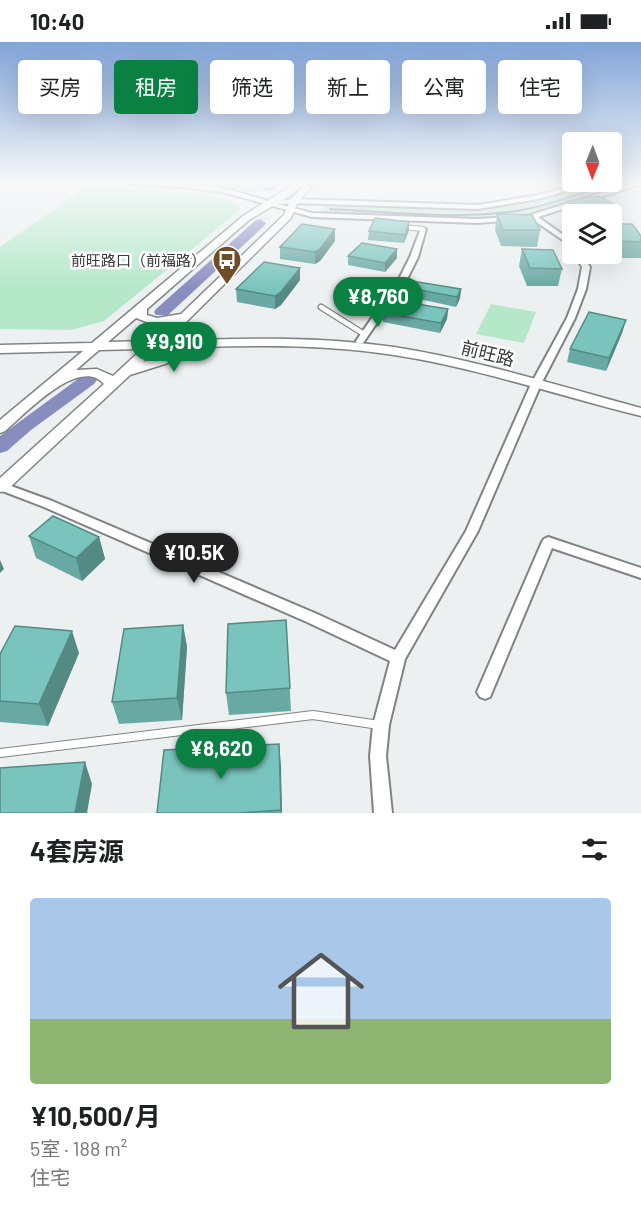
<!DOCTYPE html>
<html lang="zh">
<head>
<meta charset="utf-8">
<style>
	body { margin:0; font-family:Barlow,"Noto Sans SC",sans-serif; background:#f6f6f6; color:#202124; height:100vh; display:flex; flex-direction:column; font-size:22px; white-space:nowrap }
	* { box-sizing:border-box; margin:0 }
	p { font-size:20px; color:#757577 }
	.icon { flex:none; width:33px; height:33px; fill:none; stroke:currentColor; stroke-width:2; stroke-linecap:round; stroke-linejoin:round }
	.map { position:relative; height:771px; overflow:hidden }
	.side { display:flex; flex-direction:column; background:#fff; flex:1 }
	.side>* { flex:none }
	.hud { position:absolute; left:18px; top:18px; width:606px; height:54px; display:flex; gap:12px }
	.needle { width:39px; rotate:181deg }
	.buttons { position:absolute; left:562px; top:90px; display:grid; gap:12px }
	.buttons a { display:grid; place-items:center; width:60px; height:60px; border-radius:6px; background:#fff; box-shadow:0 6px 24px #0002; font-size:30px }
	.price { position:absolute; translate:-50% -51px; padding:0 14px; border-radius:21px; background:#0b8043; color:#fff; font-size:20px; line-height:39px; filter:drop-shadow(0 2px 3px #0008) }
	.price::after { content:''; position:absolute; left:50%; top:36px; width:18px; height:14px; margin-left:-9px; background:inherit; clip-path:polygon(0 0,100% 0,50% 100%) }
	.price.active { background:#222; color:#fff }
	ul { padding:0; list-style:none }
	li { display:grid; align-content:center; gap:12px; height:318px; padding:0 30px }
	li span { display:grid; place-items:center; height:186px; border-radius:6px; color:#555 }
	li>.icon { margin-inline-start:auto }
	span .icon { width:108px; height:108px; fill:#fffc; stroke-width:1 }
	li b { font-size:26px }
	h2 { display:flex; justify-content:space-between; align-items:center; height:72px; padding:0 30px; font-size:26px }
	.tag { padding:0 21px; border-radius:6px; background:#fff; box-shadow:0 6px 24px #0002; font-size:21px; line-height:54px }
	.tag.active { background:#0b8043; color:#fff }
	.status { display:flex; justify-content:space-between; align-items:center; height:42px; padding:0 30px; background:#fff; direction:ltr }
	.status svg { height:16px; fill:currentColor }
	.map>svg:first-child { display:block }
	.green { fill:#b5e8c9 }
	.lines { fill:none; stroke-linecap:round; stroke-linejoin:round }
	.stream { stroke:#717498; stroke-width:2 }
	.river { fill:#888dc0; fill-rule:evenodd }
	.lane-far2-casing { stroke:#808384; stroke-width:6 }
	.lane-far1-casing { stroke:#808384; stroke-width:7 }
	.lane-casing { stroke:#808384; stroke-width:10 }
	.street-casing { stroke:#808384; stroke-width:4 }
	.secondary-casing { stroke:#808384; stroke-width:3 }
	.lane-far2 { stroke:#fff; stroke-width:4 }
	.lane-far1 { stroke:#fff; stroke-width:4.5 }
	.lane { stroke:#fff; stroke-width:8 }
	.street { fill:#fff; fill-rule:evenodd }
	.secondary { fill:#fff; fill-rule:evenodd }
	.wall { fill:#68a9a3 }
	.shaded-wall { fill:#558984 }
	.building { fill:#79c4bd; stroke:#558984; stroke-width:1.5 }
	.labels { text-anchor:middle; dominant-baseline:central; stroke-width:5; stroke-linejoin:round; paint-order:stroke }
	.far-poi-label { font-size:15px; fill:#3a3b3c; stroke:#fff; text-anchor:end }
	.street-label { font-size:18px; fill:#3a3b3c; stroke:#fff }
</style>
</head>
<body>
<div class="status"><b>10:40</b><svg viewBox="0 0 49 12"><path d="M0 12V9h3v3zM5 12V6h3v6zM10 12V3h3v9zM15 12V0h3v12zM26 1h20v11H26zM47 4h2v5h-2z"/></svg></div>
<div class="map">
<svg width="641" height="771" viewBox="0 0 641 771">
	<rect width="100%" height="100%" fill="#ecf0f1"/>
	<path class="green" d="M178 140H270L256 151Z
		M585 144 603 151 523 174 483 177 321 170 325 163 481 167 508 164Z
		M103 145 184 151 230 158 241 167 104 279 71 288 0 287V205L85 146Z
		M491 262 536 270 524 301 476 292Z"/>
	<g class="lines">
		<path class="stream" d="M330 167C392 170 454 178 516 169 542 165 567 156 592 148"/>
		<path class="river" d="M271 140H283L273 149H265L263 147Z
			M260 177 266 181 264 184 168 273H156L154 270 156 267 256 178Z
			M88 333 94 334 97 338 94 342 31 388 7 409 0 411V394L82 334Z"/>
		<g class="lane-far2-casing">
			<path id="lane-far2" d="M403 185 423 187"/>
		</g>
		<g class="lane-far1-casing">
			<path id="lane-far1" d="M321 265 364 292"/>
		</g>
		<g class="lane-casing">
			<path id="lane" d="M0 711 313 673 379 683"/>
		</g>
		<g class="street-casing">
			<path id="street" d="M126 140H154L209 144 238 150 271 160 294 157 478 163 538 153 589 140H597L538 157 478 167 294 161 278 162 312 171 477 177 527 174 636 140H641V142L538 175 573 200V205L532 177 477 181 312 175 223 150 182 145 129 142Z
				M421 186 426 187 418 215 407 237 363 301H357L356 299 399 237 410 215Z
				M575 212H582L590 225 586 247 575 276 541 342 478 489 405 617 389 683 386 714 392 771H374L370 714 373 683 390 619 307 580 44 465 0 448V440L52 459 317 572 395 608 466 489 531 342 567 276 578 247 582 225Z
				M548 495 641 526V536L552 506 490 655 485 657 480 655 477 650 542 500 544 497Z"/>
		</g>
		<g class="secondary-casing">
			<path id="secondary" d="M297 140 304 142 288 155 249 178 147 267V273L157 276 181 272 284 173 291 157 308 140H316L298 160 291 176 167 299C242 296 319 294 394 305 477 318 559 344 641 366V374C559 354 478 326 394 313 331 303 266 303 203 305V310L130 333 6 449 0 450V436L104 342C79 313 24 373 5 389L0 391V378L83 309 0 311V303L92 301 243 174ZM136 276 152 282H170L151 299 108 300ZM158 306H189L143 320ZM142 307 113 334 97 327 76 328 99 308Z"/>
		</g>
		<use href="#lane-far2" class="lane-far2"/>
		<use href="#lane-far1" class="lane-far1"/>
		<use href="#lane" class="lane"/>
		<use href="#street" class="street"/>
		<use href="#secondary" class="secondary"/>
	</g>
	<path class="wall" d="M598 154 619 165 615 181 612 182V172H573V179L565 174 568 159Z
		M497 172 540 188 537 205 501 204 495 188Z
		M409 180V188L404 201 368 198 369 189Z
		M612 182 641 194V216H611L608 212H612Z
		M335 199 320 219 315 222 280 217V205Z
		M522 207 562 227 558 244H527L519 224Z
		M348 214 397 216 385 230 348 223Z
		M300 226V238L281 263 275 267 237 260 236 247Z
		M406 238 461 247 460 256 456 265 419 257 416 262 448 267 447 277 440 291 383 280V271Z
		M626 278 622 291 606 329 567 320 570 307Z
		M29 494 99 495 105 517 82 539 36 516Z
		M286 578 291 669 229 673 226 651Z
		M183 583 187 605 182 678 119 682 112 660Z
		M79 611 48 684 0 680V612Z
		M279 702 282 771H157Z"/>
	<path class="shaded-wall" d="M619 165 615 181 612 182V172H588V170Z
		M409 180V188L404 201 405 193Z
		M335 187V199L320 219 315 222V210Z
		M397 207V216L385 230V221Z
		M300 226V238L281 263 275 267V254Z
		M461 247 460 256 456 265 457 255Z
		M420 248 419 257 410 270 411 261Z
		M448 267 447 277 440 291 441 281Z
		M626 278 622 291 606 329 609 316Z
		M99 495 105 517 82 539 76 516Z
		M0 518 4 527 0 531Z
		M183 583 187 605 182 678 177 656Z
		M72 589 79 611 48 684 39 662Z
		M279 702 281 724 282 771H281Z
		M85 720 92 742 87 771H75Z"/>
	<path class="building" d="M598 154 619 165 588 170 568 159Z
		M497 172 532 173 540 188H503Z
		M375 176 409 180 405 193 369 189Z
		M302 182 335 187 320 207 315 210 280 205Z
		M612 182H632L641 194V200L615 199 612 195Z
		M362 201 397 207 385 221 348 214Z
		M522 207 553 208 562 227 530 226Z
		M264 220 300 226 281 250 275 254 236 247Z
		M406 238 461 247 457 255 420 248 411 261 448 267 441 281 383 271Z
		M589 270 626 278 609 316 570 307Z
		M53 474 99 495 76 516 29 494Z
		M286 578 290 646 226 651 228 582Z
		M183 583 177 656 112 660 124 587Z
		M15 584 72 589 39 662 0 659V612Z
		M279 702 281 768 239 771H157L164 708Z
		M85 720 75 771H0V726Z"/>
	<linearGradient id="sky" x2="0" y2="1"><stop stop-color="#81a4d8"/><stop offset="0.57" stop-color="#f6f8f9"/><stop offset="1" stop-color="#f6f8f9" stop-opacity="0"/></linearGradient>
	<rect width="641" height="247" fill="url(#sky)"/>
	<defs>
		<g id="bus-pin" transform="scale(1.5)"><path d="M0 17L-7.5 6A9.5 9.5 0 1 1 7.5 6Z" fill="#714d27" stroke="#fff"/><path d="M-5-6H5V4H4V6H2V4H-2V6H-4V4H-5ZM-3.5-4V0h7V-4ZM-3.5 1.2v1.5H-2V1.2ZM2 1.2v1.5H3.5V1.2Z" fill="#fff"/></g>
	</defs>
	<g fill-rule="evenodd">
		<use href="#bus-pin" x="227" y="218"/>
	</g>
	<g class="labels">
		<g class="far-poi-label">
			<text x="206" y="218">前旺路口（前福路）</text>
		</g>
		<g class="street-label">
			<text transform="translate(488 311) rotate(14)">前旺路</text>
		</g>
	</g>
</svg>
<div class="buttons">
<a><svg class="needle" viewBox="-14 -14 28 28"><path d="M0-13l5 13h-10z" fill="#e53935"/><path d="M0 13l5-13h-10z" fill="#757577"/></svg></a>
<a><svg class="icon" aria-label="layers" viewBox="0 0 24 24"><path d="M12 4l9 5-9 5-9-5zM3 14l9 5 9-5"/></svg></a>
</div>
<b class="price" style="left:378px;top:286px">¥8,760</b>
<b class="price" style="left:174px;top:331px">¥9,910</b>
<b class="price active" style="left:194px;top:542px">¥10.5K</b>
<b class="price" style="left:221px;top:738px">¥8,620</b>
<div class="hud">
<a class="tag">买房</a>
<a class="tag active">租房</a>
<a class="tag">筛选</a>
<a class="tag">新上</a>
<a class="tag">公寓</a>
<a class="tag">住宅</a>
</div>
</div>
<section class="side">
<h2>4套房源<svg class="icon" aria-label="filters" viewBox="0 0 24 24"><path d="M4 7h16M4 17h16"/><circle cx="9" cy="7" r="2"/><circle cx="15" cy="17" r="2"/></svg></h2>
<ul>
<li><span style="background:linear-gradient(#a9c7e8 65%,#8fb573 0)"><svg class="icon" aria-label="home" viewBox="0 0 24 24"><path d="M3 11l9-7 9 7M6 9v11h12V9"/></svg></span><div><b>¥10,500/月</b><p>5室 · 188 m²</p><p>住宅</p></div></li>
</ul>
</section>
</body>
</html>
